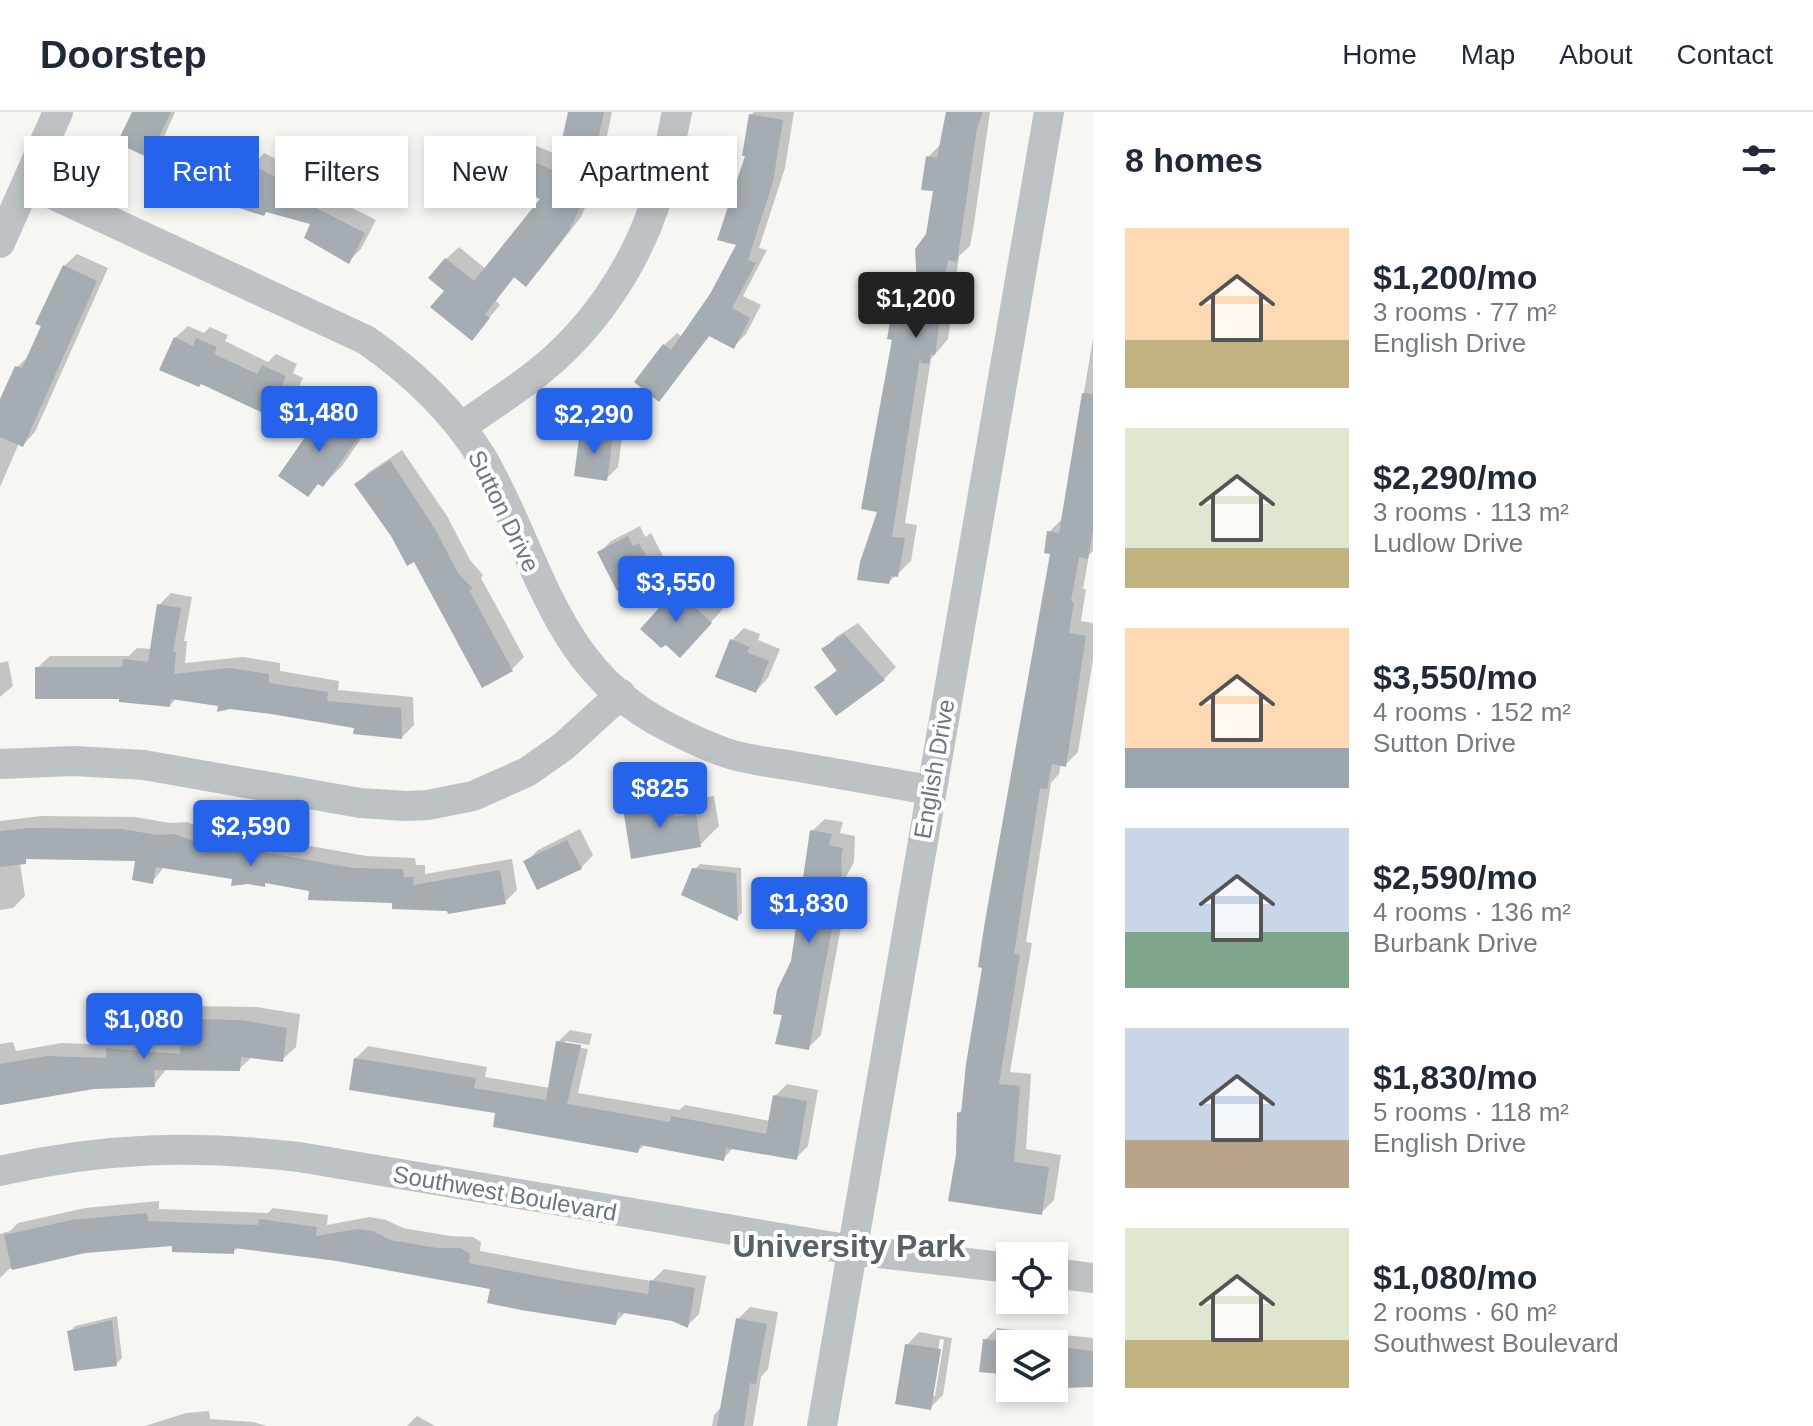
<!DOCTYPE html>
<html lang="en">
<head>
<meta charset="utf-8">
<style>
	body { margin:0; font-family:Arial,sans-serif; background:#f6f6f7; color:#1f2937; height:100vh; display:flex; flex-direction:column; font-size:30px; white-space:nowrap }
	* { box-sizing:border-box; margin:0 }
	p { font-size:26px; color:#747a83 }
	.icon { flex:none; width:44px; height:44px; fill:none; stroke:currentColor; stroke-width:2; stroke-linecap:round; stroke-linejoin:round }
	.map { position:relative; flex:1; overflow:hidden }
	.details { display:flex; flex-direction:column; background:#fff; width:720px }
	.details>* { flex:none }
	.guide { position:absolute; left:24px; top:24px; width:760px; height:72px; display:flex; gap:16px }
	.tools { position:absolute; left:996px; top:1130px; display:grid; gap:16px }
	.tools a { display:grid; place-items:center; width:72px; height:72px; border-radius:0px; background:#fff; box-shadow:0 4px 12px #0003; font-size:40px }
	.price { position:absolute; translate:-50% -68px; padding:0 18px; border-radius:8px; background:#2563eb; color:#fff; font-size:26px; line-height:52px; filter:drop-shadow(0 2px 4px #0008) }
	.price::after { content:''; position:absolute; left:50%; top:48px; width:24px; height:18px; margin-left:-12px; background:inherit; clip-path:polygon(0 0,100% 0,50% 100%) }
	.price.current { background:#222; color:#fff }
	ul { padding:0; list-style:none }
	li { display:flex; align-items:center; gap:24px; height:200px; padding:0 32px }
	li span { display:grid; place-items:center; flex:none; width:224px; height:160px; border-radius:0px; color:#555 }
	li>.icon { margin-inline-start:auto }
	span .icon { width:96px; height:96px; fill:#fffc; stroke-width:1 }
	li b { font-size:34px }
	h2 { display:flex; justify-content:space-between; align-items:center; height:96px; padding:0 32px; font-size:34px }
	.tag { padding:0 28px; border-radius:0px; background:#fff; box-shadow:0 4px 12px #0003; font-size:28px; line-height:72px }
	.tag.current { background:#2563eb; color:#fff }
	header { display:flex; align-items:center; gap:48px; box-sizing:border-box; height:112px; padding:0 40px; background:#fff; border-bottom:2px solid #e0e1e3 }
	header strong { font-size:38px }
	nav { display:flex; gap:44px; margin-inline-start:auto; font-size:28px }
	main { display:flex; flex:1; min-height:0 }
	.map>svg:first-child { display:block }
	.shadow { fill:#0003; fill-rule:evenodd }
	.building { fill:#a5adb3 }
	.lines { fill:none; stroke-linecap:round; stroke-linejoin:round }
	.street { stroke:#bdc2c5; stroke-width:30 }
	.labels { text-anchor:middle; dominant-baseline:central; stroke-width:8; stroke-linejoin:round; paint-order:stroke }
	.street-label { font-size:24px; fill:#677883; stroke:#fff }
	.district-label { font-size:32px; font-weight:bold; fill:#556168; stroke:#fff }
</style>
</head>
<body>
<header>
<strong>Doorstep</strong>
<nav><a>Home</a><a>Map</a><a>About</a><a>Contact</a></nav>
</header>
<main>
<div class="map">
<svg width="1093" height="1314" viewBox="0 0 1093 1314">
	<rect width="100%" height="100%" fill="#f6f6f3"/>
	<path class="shadow" d="M134 0H175L161 32 149 43Z
		M570 0H612L601 52 604 53 581 105 538 160 515 164 496 189 500 193 472 226 446 178V147L459 135 486 157 543 86 520 44 532 32 560 44Z
		M754 0H794L785 56 759 136 767 138 743 184 761 193 746 222 734 234 711 222 659 287 664 233 677 221 682 225 711 184 738 132 751 3Z
		M948 0H990L974 112 970 134 959 144 948 227 931 247 905 411 917 413 911 449 889 470 880 398 896 188 909 174 919 176 935 77 928 45 942 31Z
		M264 41 323 70 319 79 376 108 361 137 349 149 252 54Z
		M77 142 108 156 35 320 23 333 19 331 0 375V292L17 255 30 243 64 154Z
		M188 214 204 221 210 215 228 223 225 229 268 250 276 242 297 252 293 261 303 266 290 293 278 306 175 226Z
		M1093 226V439L1089 443 1083 477H1086L1081 509 1093 511V548L1078 640 1065 653 1061 652 1059 662 1051 671 1026 830 1032 831 1010 960 1031 962 1026 1037 1061 1043 1054 1088 1041 1101 958 1043 959 1001 963 997 1052 441 1049 420 1063 406Z
		M344 281 377 304 342 354 323 373 326 299Z
		M594 307 624 312 618 355 606 367 582 320Z
		M402 338 447 404 470 448 483 463 481 466 524 545 512 557 393 423 357 372 369 360Z
		M640 414 645 425 651 421 668 454 657 465 600 440 611 429Z
		M690 467 723 497 692 531 666 530 643 517Z
		M171 481 192 485 184 529H187L185 551 243 545 280 551V559L339 569 338 578 413 585 414 613 402 625 356 615 177 586 170 593 121 585 37 556 50 544H129L137 536 152 537 159 493Z
		M858 511 896 555 884 567 817 575 838 557 824 538 836 525Z
		M744 516 760 522 758 528 780 537 768 566 756 579 732 528Z
		M8 549 13 574 0 585V551Z
		M690 671 693 687 714 684 719 714 700 733 625 697 644 678Z
		M41 704 135 705 170 711 187 710 218 722 222 718 366 744 415 746 416 753H425V762L512 747 517 778 505 790 449 798 267 770 264 773 165 754 152 770 137 747 30 745 20 751 25 784 13 796 0 798V709Z
		M825 707 843 710 840 721 855 724 854 750 829 796 844 799 821 923 809 935 812 719Z
		M580 717 593 743 581 756 526 750 538 738Z
		M700 752 741 756 742 801 737 806 694 758Z
		M196 894 256 895 300 902 296 935 282 948 252 945 239 957 167 956 154 973 94 975 0 993V932L13 930 16 939 62 931 112 933 122 923 182 928V907Z
		M570 918 592 922 589 933 565 929V933L588 937 578 981 679 998 685 993 770 1009 775 984 787 972 818 978 808 1034 796 1046 734 1035 723 1047 645 1032 638 1039 498 1000 356 946 368 934 487 955 485 965 550 976 558 930Z
		M159 1089V1097L268 1101 273 1096 328 1103 327 1113 370 1105 386 1108 403 1116 450 1124 473 1125 481 1130 480 1139 577 1157 652 1169 664 1157 706 1164 699 1202 687 1214 672 1207 627 1199 615 1211 492 1175 338 1147 239 1135 233 1140 174 1132 85 1140 9 1157 0 1166V1122L10 1119 18 1111 85 1096Z
		M750 1195 778 1200 768 1257 761 1265 753 1314H712L714 1303 722 1294 738 1207Z
		M117 1204 122 1246 116 1252 70 1220 75 1214Z
		M997 1216 1093 1226V1273L1054 1266V1232H1010V1261L985 1228Z
		M919 1220 952 1226 943 1283 930 1296 907 1233ZM940 1227 944 1228 935 1284H931Z
		M209 1299 210 1307 253 1310 267 1314H145L186 1301Z
		M417 1304 435 1314H407Z"/>
	<path class="building" d="M132 0H171L149 46 117 31Z
		M568 0H604L590 64 594 66 569 119 526 175 514 165 485 202 490 206 472 229 430 195 444 179 428 166 445 146 474 169 540 87 505 71 518 43 555 59Z
		M946 0H983L977 16 957 150 948 148 940 194 942 195 935 243 931 242 929 252 921 251 920 246 892 425 905 426 898 465 891 464 889 472 857 468 860 450 877 400 861 397 892 228 887 227 894 187 918 191 915 137 926 122 933 79 921 78 926 44 937 46Z
		M749 2 783 8 773 70 748 148 756 151 732 196 750 206 734 237 709 224 659 290 634 270 663 232 671 238 710 182 736 133 717 128 745 44H742Z
		M250 52 312 83 308 92 365 121 349 152 304 126 310 112 266 100 264 104 230 93Z
		M63 153 97 169 23 335 0 325V287L15 254 22 256 41 214 35 212Z
		M174 225 193 234 196 226 217 235 214 242 257 262 262 253 286 264 282 274 292 278 278 308 201 272 199 275 159 258Z
		M1082 281 1093 282V418L1088 447 1079 445 1071 489 1074 490 1069 521 1086 524 1066 655 1052 652 1047 677 1040 676 1014 842 1020 843 999 972 1020 974 1014 1050 1049 1055 1042 1103 948 1089 956 1043 957 1000 961 1001 966 952 982 856 978 855 985 809 1050 442 1044 441 1047 419 1059 421Z
		M324 298 360 323 323 375 318 372 308 385 278 364Z
		M580 319 613 323 607 369 574 364Z
		M390 348 435 417 458 461 473 477 469 478 513 559 482 576 414 450 407 454 391 424 354 372Z
		M628 424 633 434 639 431 658 466 632 479 629 474 617 479 597 440Z
		M676 477 712 511 680 546 666 533 661 536 640 517Z
		M157 492 181 496 173 540H176L174 562 230 556 269 562V571L328 580 327 589 401 596 402 627 353 622 354 616 271 602 230 597 217 600 218 594 171 587 170 595 119 590V587H35V555H122L123 547 148 550Z
		M844 522 885 568 836 604 814 575 837 559 821 537Z
		M730 527 750 535 747 540 769 549 756 581 715 565Z
		M672 689 675 705 696 701 701 735 631 747 623 696Z
		M27 716 122 717 157 723 174 722 207 734 208 730 353 756 403 757 404 765H414L413 773 500 758 506 792 448 802 447 799 392 797V791L308 788 309 779 265 771V775L248 772 231 774 232 767 156 755 153 772 132 768 135 749 26 747V752L0 755V719Z
		M810 718 832 722 829 733 843 736 841 748 842 763 818 808 833 811 809 938 775 932 782 903 773 902 777 878 791 849Z
		M567 728 582 757 537 778 523 749Z
		M692 756 736 761 738 809 681 783Z
		M180 907 241 908 287 916 283 950 241 945 240 959 154 958 155 975 94 977 0 993V952L47 944 106 946V936L180 942Z
		M556 929 581 933 567 992 670 1010 671 1004 766 1022 773 983 807 989 797 1048 726 1036 724 1049 640 1033 638 1041 493 1015 495 1001 349 978 354 946 476 966 474 976 546 988Z
		M147 1101 148 1109 258 1113 259 1107 317 1115 316 1124 357 1117 373 1119 390 1128 437 1136H460L470 1142 469 1151 564 1169 648 1182 650 1168 695 1176 688 1216 672 1209 618 1200 616 1213 521 1198 487 1191 490 1177 337 1149 234 1136V1142L172 1140V1134L85 1141 12 1158 4 1123 71 1108Z
		M736 1206 767 1212 756 1272 750 1271 744 1314H717Z
		M112 1208 117 1254 74 1259 67 1219Z
		M983 1227 1010 1230V1263L979 1260Z
		M905 1232 941 1237 931 1298 895 1292Z
		M1068 1236 1093 1239V1275L1064 1276Z"/>
	<g class="lines">
		<path class="street" d="M28 71 366 228C412 260 451 296 481 344 539 442 551 555 666 614 687 625 710 636 733 643 754 649 777 651 799 655 843 663 886 670 930 678
			M0 131 58 0
			M461 315C486 297 512 281 536 262 590 220 632 159 654 95 665 64 670 32 677 0
			M0 652 74 649 144 653 360 691 406 694 428 693 473 684 527 660 564 634 621 582
			M0 1059C104 1035 194 1033 299 1045L852 1138 1010 1156
			M1054 1161 1093 1166
			M822 1314 1049 0"/>
	</g>
	<g class="labels">
		<g class="street-label">
			<text transform="translate(504 399) rotate(64)">Sutton Drive</text>
			<text transform="translate(934 657) rotate(-80)">English Drive</text>
			<text transform="translate(505 1081) rotate(10)">Southwest Boulevard</text>
		</g>
		<g class="district-label">
			<text x="849" y="1134">University Park</text>
		</g>
	</g>
</svg>
<div class="tools">
<a><svg class="icon" aria-label="locate" viewBox="0 0 24 24"><circle cx="12" cy="12" r="6"/><path d="M12 2v4M12 18v4M2 12h4M18 12h4"/></svg></a>
<a><svg class="icon" aria-label="layers" viewBox="0 0 24 24"><path d="M12 4l9 5-9 5-9-5zM3 14l9 5 9-5"/></svg></a>
</div>
<b class="price current" style="left:916px;top:228px">$1,200</b>
<b class="price" style="left:319px;top:342px">$1,480</b>
<b class="price" style="left:594px;top:344px">$2,290</b>
<b class="price" style="left:676px;top:512px">$3,550</b>
<b class="price" style="left:660px;top:718px">$825</b>
<b class="price" style="left:251px;top:756px">$2,590</b>
<b class="price" style="left:809px;top:833px">$1,830</b>
<b class="price" style="left:144px;top:949px">$1,080</b>
<div class="guide">
<a class="tag">Buy</a>
<a class="tag current">Rent</a>
<a class="tag">Filters</a>
<a class="tag">New</a>
<a class="tag">Apartment</a>
</div>
</div>
<section class="details">
<h2>8 homes<svg class="icon" aria-label="filters" viewBox="0 0 24 24"><path d="M4 7h16M4 17h16"/><circle cx="9" cy="7" r="2"/><circle cx="15" cy="17" r="2"/></svg></h2>
<ul>
<li><span style="background:linear-gradient(#ffd9b3 70%,#c2b280 0)"><svg class="icon" aria-label="home" viewBox="0 0 24 24"><path d="M3 11l9-7 9 7M6 9v11h12V9"/></svg></span><div><b>$1,200/mo</b><p>3 rooms · 77 m²</p><p>English Drive</p></div></li>
<li><span style="background:linear-gradient(#dfe7d0 75%,#c2b280 0)"><svg class="icon" aria-label="home" viewBox="0 0 24 24"><path d="M3 11l9-7 9 7M6 9v11h12V9"/></svg></span><div><b>$2,290/mo</b><p>3 rooms · 113 m²</p><p>Ludlow Drive</p></div></li>
<li><span style="background:linear-gradient(#ffd9b3 75%,#9aa5b1 0)"><svg class="icon" aria-label="home" viewBox="0 0 24 24"><path d="M3 11l9-7 9 7M6 9v11h12V9"/></svg></span><div><b>$3,550/mo</b><p>4 rooms · 152 m²</p><p>Sutton Drive</p></div></li>
<li><span style="background:linear-gradient(#c9d6e8 65%,#7fa58c 0)"><svg class="icon" aria-label="home" viewBox="0 0 24 24"><path d="M3 11l9-7 9 7M6 9v11h12V9"/></svg></span><div><b>$2,590/mo</b><p>4 rooms · 136 m²</p><p>Burbank Drive</p></div></li>
<li><span style="background:linear-gradient(#c9d6e8 70%,#b9a48a 0)"><svg class="icon" aria-label="home" viewBox="0 0 24 24"><path d="M3 11l9-7 9 7M6 9v11h12V9"/></svg></span><div><b>$1,830/mo</b><p>5 rooms · 118 m²</p><p>English Drive</p></div></li>
<li><span style="background:linear-gradient(#dfe7d0 70%,#c2b280 0)"><svg class="icon" aria-label="home" viewBox="0 0 24 24"><path d="M3 11l9-7 9 7M6 9v11h12V9"/></svg></span><div><b>$1,080/mo</b><p>2 rooms · 60 m²</p><p>Southwest Boulevard</p></div></li>
</ul>
</section>
</main>
</body>
</html>
